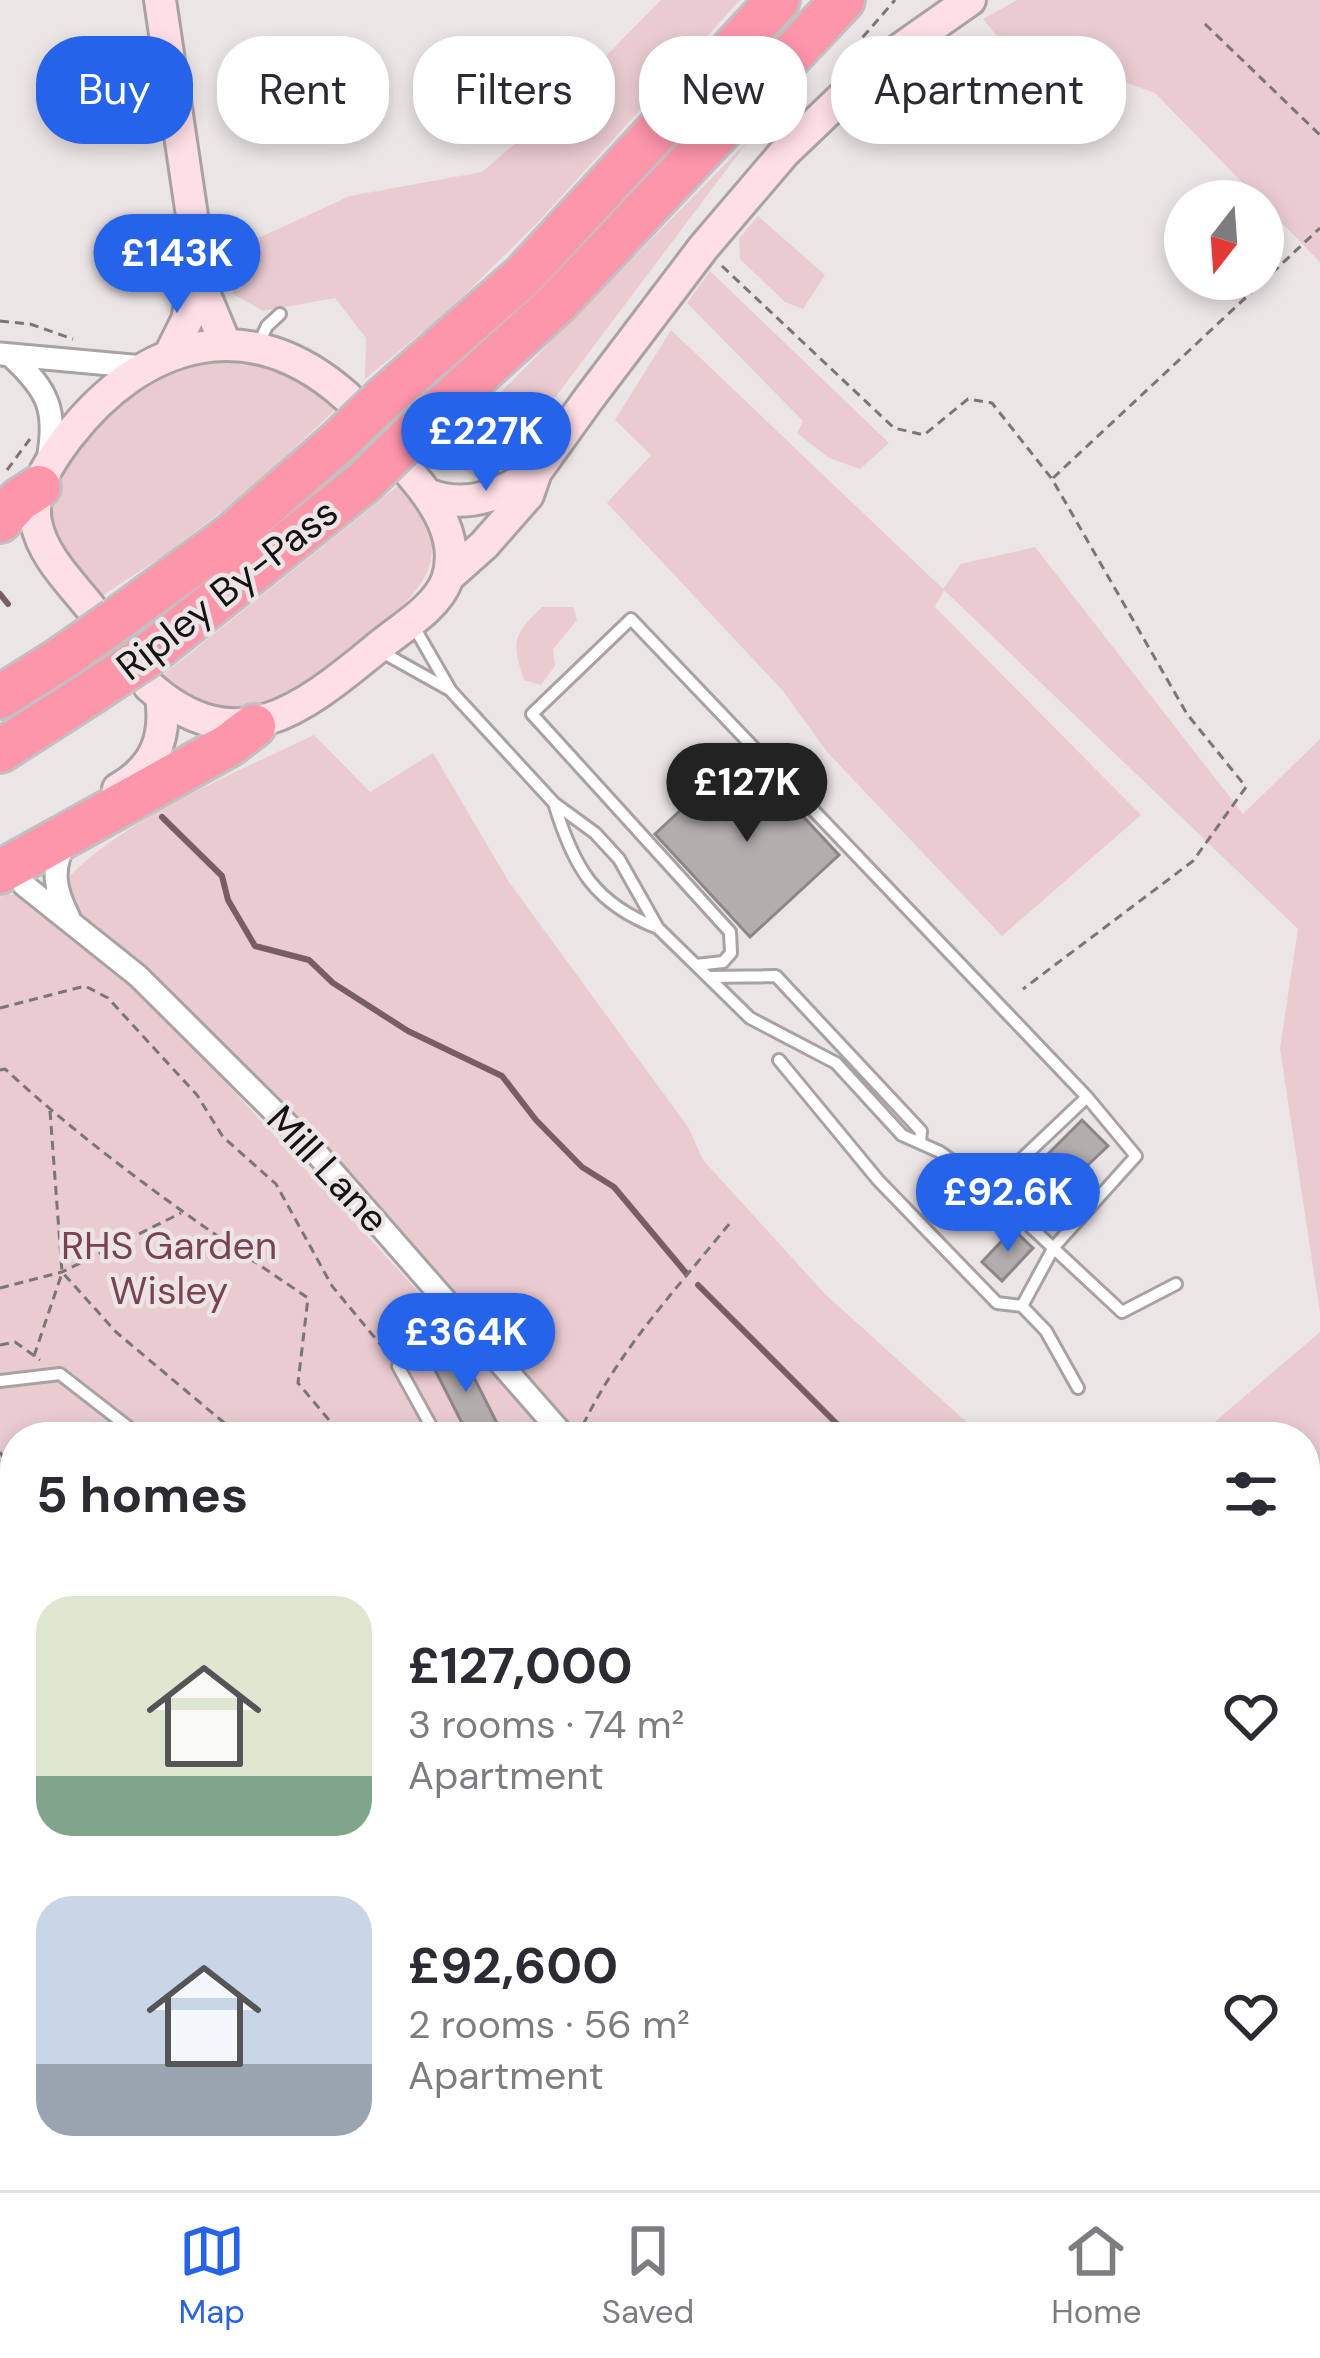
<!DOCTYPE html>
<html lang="en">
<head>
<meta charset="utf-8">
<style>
	body { margin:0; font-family:"DM Sans",sans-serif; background:#f7f7f7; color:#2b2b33; height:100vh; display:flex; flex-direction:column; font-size:45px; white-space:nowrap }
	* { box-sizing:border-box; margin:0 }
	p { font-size:39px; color:#7c7c81 }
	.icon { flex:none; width:66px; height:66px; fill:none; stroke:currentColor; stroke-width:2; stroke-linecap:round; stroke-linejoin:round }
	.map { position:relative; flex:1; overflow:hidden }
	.drawer { position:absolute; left:0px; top:1422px; width:1320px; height:768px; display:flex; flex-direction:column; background:#fff; border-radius:48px 48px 0 0; box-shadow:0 6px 18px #0003 }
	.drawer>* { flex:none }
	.banner { position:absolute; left:36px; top:36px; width:1248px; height:108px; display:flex; gap:24px }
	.needle { width:78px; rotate:197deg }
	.controls { position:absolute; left:1164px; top:180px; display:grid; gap:24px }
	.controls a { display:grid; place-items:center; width:120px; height:120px; border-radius:50%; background:#fff; box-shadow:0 6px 18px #0003; font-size:60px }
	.price { position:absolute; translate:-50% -102px; padding:0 27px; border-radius:42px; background:#2563eb; color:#fff; font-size:39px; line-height:78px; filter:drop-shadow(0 3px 6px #0008) }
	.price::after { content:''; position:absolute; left:50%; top:72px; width:36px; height:27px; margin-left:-18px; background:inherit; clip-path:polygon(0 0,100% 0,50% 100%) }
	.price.on { background:#222; color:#fff }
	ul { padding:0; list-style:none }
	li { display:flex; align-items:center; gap:36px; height:300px; padding:0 36px }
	li span { display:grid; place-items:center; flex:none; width:336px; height:240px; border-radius:36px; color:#555 }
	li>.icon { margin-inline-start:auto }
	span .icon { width:144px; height:144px; fill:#fffc; stroke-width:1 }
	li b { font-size:51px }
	h2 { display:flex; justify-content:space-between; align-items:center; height:144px; padding:0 36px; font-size:51px }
	.tag { padding:0 42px; border-radius:48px; background:#fff; box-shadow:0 6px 18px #0003; font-size:42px; line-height:108px }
	.tag.on { background:#2563eb; color:#fff }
	.tabs { display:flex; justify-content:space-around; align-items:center; height:168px; border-top:3px solid #e1e1e2; background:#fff; font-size:33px; color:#7c7c81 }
	.tabs a { display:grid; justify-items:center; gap:6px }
	.tabs .on { color:#2563eb }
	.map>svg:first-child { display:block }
	.green { fill:#e9cbd0 }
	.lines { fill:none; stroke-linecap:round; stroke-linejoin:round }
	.stream { stroke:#785e62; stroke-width:6 }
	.building { fill:#b4adae; stroke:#8d8687; stroke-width:3 }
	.lane-casing { stroke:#a9a2a3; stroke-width:16 }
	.street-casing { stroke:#a9a2a3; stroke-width:27 }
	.secondary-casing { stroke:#a9a2a3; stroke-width:36 }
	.highway-casing { stroke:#c2c1c2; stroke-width:48 }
	.path { stroke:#7a7576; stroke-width:3; stroke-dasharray:9 6; stroke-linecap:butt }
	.lane { stroke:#fff; stroke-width:10 }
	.street { stroke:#fff; stroke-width:21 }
	.secondary { stroke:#fedfe6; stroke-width:30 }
	.highway { stroke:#fd95ab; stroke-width:42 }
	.highway-bridge-casing { stroke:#c2c1c2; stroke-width:48; stroke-linecap:butt }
	.highway-bridge { stroke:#fd95ab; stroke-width:42 }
	.labels { text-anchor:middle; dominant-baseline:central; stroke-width:9; stroke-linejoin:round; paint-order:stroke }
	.street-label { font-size:39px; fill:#151213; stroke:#ece5e6 }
	.park-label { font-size:39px; fill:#7a434f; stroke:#ece5e6 }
</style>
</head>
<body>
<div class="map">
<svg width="1320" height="2190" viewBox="0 0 1320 2190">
	<rect width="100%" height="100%" fill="#ece5e6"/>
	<path class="green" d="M661 0H740L539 221 449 310 365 379 366 338 335 298 263 311 233 294 230 251 350 196 482 172 545 118Z
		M1017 0H1320V262L1155 93 997 36 983 19Z
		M748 141 502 468 475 477 439 455Z
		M758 216 825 275 803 309 785 302 740 259 739 239Z
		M710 271 889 443 860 469 829 458 797 433 803 421 687 303Z
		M671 330 943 589 961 564 1035 547 1243 814 1320 739V1313L1280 1049 1298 929 944 590 935 607 1141 815 1002 936 828 753 783 691 607 503 651 455 615 420Z
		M243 357 310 381 339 406 246 493 166 554 94 601C73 572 43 541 46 502 49 469 115 396 144 379 173 362 211 358 243 357Z
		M404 481C421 508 439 534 429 567 416 613 278 710 231 713 204 715 177 695 157 680Z
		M542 607H573L577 620 553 649 555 666 541 685 524 680C511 641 513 635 542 607Z
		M314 735 370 792 433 753 509 882 688 1127 703 1160 825 1294 983 1437H581L263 1086 145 969 72 906 66 880C122 819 239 771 314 735Z
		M6 894 25 896 148 998 552 1437H15V2175H382L375 2190H0V897Z
		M1320 1332V2028L1305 2047V1437H1197Z"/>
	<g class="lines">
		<path class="stream" d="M0 594 8 604
			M162 817 222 876 228 900 255 946 309 960 333 983 408 1031 502 1076 536 1120 582 1167 614 1187 686 1273
			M698 1285 850 1437
			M1305 1993 1320 1995"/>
	</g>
	<path class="building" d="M743 752 839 855 750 937 655 834Z
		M1082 1120 1108 1146 1072 1180 1087 1196 1067 1217 1028 1174Z
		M1013 1229 1033 1248 1002 1281 982 1262Z
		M458 1346 504 1437H469L430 1360Z
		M743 2175H913L932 2190H762Z"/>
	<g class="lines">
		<g class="lane-casing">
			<path id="lane" d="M258 345 267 326 280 314
				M418 623 417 632 451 691 554 803 595 833 619 859 658 928 750 1018 836 1063 902 1135 940 1152 990 1189 1122 1312 1176 1284
				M380 651 448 689
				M555 806C574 868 595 904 658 928
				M696 965 723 962 731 953 730 932 532 714 631 619 1087 1097 990 1189
				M709 977 776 976 921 1131 920 1143
				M779 1060 878 1180 997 1303 1022 1306 1054 1247 1136 1156 1087 1097
				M1022 1306 1046 1331 1078 1388
				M398 1366 437 1437
				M0 1381 60 1374 141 1437
				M387 2190 394 2175"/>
		</g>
		<g class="street-casing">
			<path id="street" d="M0 354 143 367
				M11 356C49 391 57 410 48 460
				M66 841C50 869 55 890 69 918
				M13 866 24 885 138 976 318 1155 565 1437
				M1272 2175 1279 2190"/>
		</g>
		<g class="secondary-casing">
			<path id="secondary" d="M160 0 203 290 225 343
				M170 354 187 320 196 275
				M430 495C470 510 502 493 536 472
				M448 577 484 545 528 495 536 472 590 397 703 248 784 153 873 68 970 0
				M90 607C70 582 42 555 36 522 30 490 49 462 68 437 143 340 249 309 347 397
				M149 686C239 766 307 705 382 644 403 627 437 607 447 580 461 539 435 502 410 473
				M118 789C155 768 167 738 161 697"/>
		</g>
		<g class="highway-casing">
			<path id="highway" d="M384 398 523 276 778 0
				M413 434 557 303 843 0
				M0 521 19 500 39 487
				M116 620 232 535 337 443
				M148 655 364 482
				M0 697 62 658
				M0 751 92 692
				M0 872 229 745 254 726"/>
		</g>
		<path class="path" d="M1205 24 1320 135
			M843 60 895 0
			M722 266 894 428 924 435 968 399 992 403 1052 479 1187 714 1246 787 1193 861 1023 989
			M0 321 30 324 73 339
			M7 470 30 439
			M1053 478 1320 228
			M0 1008 85 986 108 998 197 1095 223 1137 276 1184 332 1286 390 1356
			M0 1070 5 1069C98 1155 203 1227 308 1298L298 1383 329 1420 331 1437
			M50 1111 62 1272 116 1332 241 1437
			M0 1288 62 1272 181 1213
			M0 1345 15 1342 40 1360
			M34 1356 62 1273
			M583 1425C619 1350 678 1287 730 1223
			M0 1452 15 1476
			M0 1557 15 1548
			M0 1675 15 1681
			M0 1721 15 1742
			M0 1820 15 1808
			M0 1977 3 1984 15 1988
			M1305 2064 1320 2042
			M0 2089 15 2087
			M0 2179 15 2152
			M168 2190 181 2175
			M225 2190 232 2175
			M707 2190 712 2175
			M1200 2190 1211 2175"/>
		<use href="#lane" class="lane"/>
		<use href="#street" class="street"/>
		<use href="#secondary" class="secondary"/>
		<use href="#highway" class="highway"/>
		<g class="highway-bridge-casing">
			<path id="highway-bridge" d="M337 443 384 398
				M364 482 413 434
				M62 658 116 620
				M92 692 148 655"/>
		</g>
		<use href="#highway-bridge" class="highway-bridge"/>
	</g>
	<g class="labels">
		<g class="street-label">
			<text transform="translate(227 589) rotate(-38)">Ripley By-Pass</text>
			<text transform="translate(328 1169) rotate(47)">Mill Lane</text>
		</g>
		<g class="park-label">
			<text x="169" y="1245">RHS Garden<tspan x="169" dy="45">Wisley</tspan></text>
		</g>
	</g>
</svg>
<div class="controls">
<a><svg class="needle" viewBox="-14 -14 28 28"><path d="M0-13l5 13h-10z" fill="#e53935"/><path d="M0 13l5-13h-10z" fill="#7c7c81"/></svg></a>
</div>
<b class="price" style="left:177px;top:316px">£143K</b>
<b class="price" style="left:486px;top:494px">£227K</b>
<b class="price on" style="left:747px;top:845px">£127K</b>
<b class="price" style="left:1008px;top:1255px">£92.6K</b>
<b class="price" style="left:466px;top:1395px">£364K</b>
<div class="banner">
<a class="tag on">Buy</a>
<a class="tag">Rent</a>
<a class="tag">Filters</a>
<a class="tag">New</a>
<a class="tag">Apartment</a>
</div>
<section class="drawer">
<h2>5 homes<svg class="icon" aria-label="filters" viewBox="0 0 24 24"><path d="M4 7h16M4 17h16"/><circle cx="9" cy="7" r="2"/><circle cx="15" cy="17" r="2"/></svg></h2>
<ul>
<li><span style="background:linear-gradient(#dfe7d0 75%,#7fa58c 0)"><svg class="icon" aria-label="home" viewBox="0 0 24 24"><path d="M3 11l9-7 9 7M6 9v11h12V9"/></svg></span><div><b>£127,000</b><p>3 rooms · 74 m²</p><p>Apartment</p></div><svg class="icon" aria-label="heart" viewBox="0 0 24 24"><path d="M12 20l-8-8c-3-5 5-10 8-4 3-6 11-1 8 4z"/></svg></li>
<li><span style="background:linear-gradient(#c9d6e8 70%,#9aa5b1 0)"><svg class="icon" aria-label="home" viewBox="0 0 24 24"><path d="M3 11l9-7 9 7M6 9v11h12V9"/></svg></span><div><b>£92,600</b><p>2 rooms · 56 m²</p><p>Apartment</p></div><svg class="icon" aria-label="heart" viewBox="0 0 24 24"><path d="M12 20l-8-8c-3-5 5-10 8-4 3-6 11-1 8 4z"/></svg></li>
</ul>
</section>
</div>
<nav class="tabs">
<a class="on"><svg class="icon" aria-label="map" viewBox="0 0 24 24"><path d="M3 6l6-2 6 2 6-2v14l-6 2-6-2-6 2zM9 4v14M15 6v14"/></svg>Map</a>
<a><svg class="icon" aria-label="saved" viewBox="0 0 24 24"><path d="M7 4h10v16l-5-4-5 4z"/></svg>Saved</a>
<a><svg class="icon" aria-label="home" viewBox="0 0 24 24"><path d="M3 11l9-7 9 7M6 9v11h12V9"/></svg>Home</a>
</nav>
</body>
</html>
